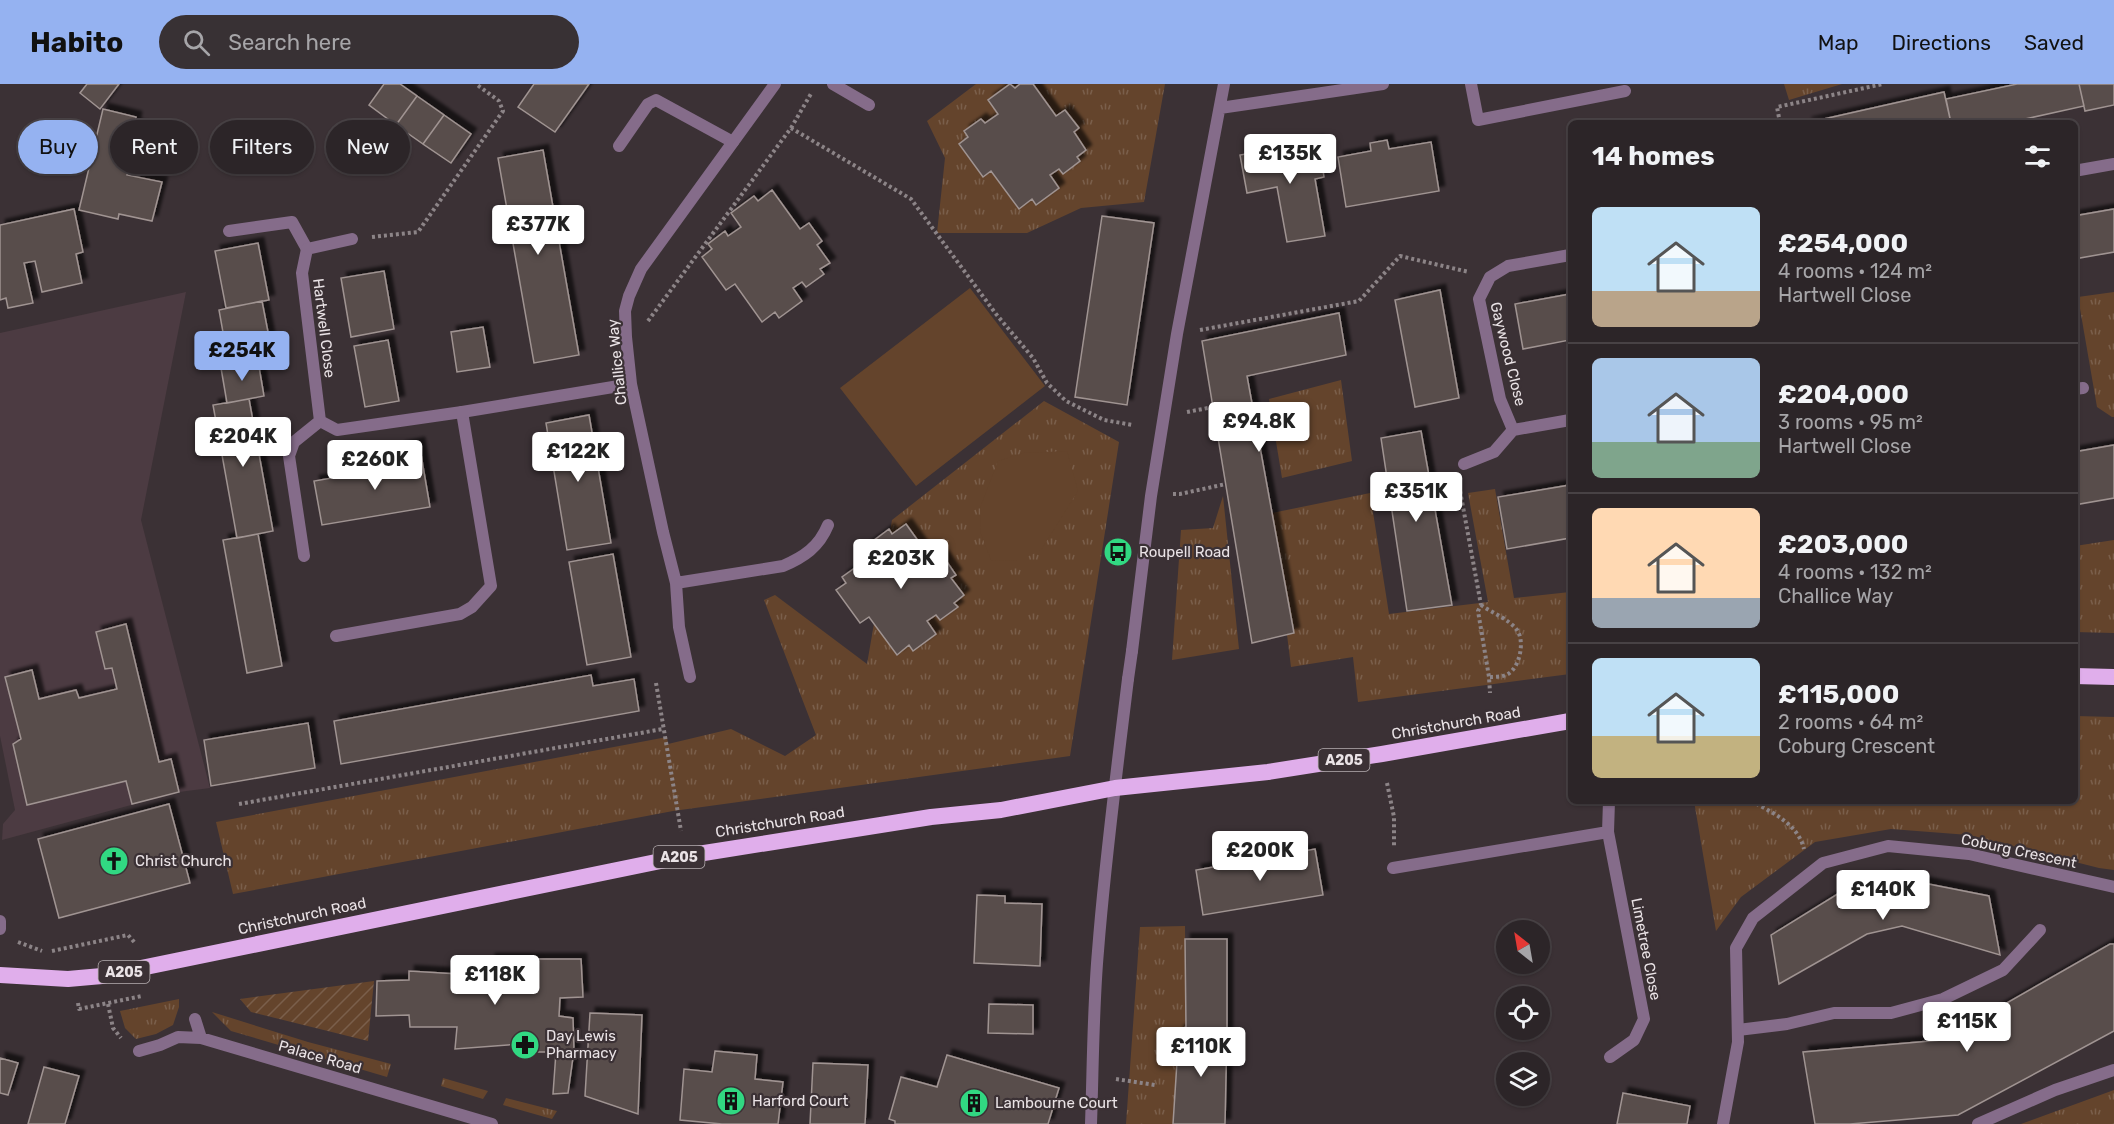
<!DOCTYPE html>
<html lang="en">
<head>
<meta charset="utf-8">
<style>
	body { margin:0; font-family:Rubik,sans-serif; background:#383134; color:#f1f3f6; height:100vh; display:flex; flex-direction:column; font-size:22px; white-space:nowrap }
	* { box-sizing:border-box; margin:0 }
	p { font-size:20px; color:#a6a5a8 }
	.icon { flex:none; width:33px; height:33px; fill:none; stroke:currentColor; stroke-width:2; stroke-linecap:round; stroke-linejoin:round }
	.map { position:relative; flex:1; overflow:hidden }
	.panel { position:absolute; left:1568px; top:36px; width:510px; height:684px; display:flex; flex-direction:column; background:#2c2528; border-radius:9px; box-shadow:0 2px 4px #0004,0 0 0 2px #484245 }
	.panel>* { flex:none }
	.banner { position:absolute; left:18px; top:36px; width:570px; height:54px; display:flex; gap:12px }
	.needle { width:39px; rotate:329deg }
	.controls { position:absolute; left:1496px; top:836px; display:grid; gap:12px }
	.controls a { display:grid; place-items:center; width:54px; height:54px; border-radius:50%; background:#2c2528; box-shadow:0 2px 4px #0004,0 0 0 2px #484245; font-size:30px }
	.price { position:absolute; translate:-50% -51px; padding:0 14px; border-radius:6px; background:#fff; color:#222; font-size:20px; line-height:39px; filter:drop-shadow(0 2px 3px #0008) }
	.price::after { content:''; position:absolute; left:50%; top:36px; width:18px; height:14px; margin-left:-9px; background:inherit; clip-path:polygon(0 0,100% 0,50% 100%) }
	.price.selected { background:#95b2f1; color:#111 }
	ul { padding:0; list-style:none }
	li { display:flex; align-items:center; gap:18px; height:150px; padding:0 24px }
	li+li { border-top:2px solid #484245 }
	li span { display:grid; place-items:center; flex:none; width:168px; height:120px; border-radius:9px; color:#555 }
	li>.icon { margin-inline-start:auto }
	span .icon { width:72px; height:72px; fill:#fffc; stroke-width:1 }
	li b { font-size:26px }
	h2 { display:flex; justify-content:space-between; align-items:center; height:72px; padding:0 24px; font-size:26px }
	.pill { padding:0 21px; border-radius:27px; background:#2c2528; box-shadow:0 2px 4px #0004,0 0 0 2px #484245; font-size:21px; line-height:54px }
	.pill.selected { background:#95b2f1; color:#111 }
	header { display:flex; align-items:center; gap:36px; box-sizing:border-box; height:84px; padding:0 30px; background:#95b2f1; color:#111 }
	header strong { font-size:28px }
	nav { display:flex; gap:33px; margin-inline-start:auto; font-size:21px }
	.search { width:420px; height:54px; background:#383134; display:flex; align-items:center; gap:15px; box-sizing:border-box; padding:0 21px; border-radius:33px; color:#a6a5a8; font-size:22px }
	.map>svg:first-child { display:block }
	.built { fill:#4c3b42 }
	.grass { fill:url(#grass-tufts) }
	.park { fill:#64442c }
	.garden { fill:url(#garden-furrows) }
	.building { fill:#584d4b; stroke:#a09492; stroke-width:1.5; filter:url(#shadow) }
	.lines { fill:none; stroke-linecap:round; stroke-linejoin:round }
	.path { stroke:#8c8487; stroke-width:4; stroke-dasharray:3 3; stroke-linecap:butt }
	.service { stroke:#856c8a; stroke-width:12 }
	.pedestrian { stroke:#856c8a; stroke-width:12 }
	.minor { stroke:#856c8a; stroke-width:12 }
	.trunk { stroke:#e0aeeb; stroke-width:16 }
	.labels { text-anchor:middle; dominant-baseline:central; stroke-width:4.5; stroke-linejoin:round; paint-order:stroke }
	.shield { fill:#3b3135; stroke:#b6aeb1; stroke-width:1.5 }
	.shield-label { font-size:14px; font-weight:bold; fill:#eae3e6 }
	.street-label { font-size:15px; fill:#eae3e6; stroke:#3b3135 }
	.poi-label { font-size:15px; fill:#eae3e6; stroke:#3b3135; text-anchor:start }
</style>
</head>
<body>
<header>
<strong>Habito</strong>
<div class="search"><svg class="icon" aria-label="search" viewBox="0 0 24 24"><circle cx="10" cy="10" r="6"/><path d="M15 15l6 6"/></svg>Search here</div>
<nav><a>Map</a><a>Directions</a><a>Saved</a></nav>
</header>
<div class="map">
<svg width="2114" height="1040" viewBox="0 0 2114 1040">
	<defs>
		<pattern id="grass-tufts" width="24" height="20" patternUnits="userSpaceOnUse" patternTransform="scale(1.5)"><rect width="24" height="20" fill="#64442c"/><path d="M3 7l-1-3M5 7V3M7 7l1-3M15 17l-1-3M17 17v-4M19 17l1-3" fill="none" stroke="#7a5f4b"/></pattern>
		<pattern id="garden-furrows" width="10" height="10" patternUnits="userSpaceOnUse" patternTransform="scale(1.5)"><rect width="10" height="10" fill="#64442c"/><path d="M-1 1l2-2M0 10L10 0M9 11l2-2" fill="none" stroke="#7a5f4b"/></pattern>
		<filter id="shadow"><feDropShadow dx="5.5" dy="-5.5" stdDeviation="1.5" flood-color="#0009"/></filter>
	</defs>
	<rect width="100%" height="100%" fill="#3b3135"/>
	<path class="built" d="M186 208 141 436 210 704 179 708 2 756 3 740 15 726 0 652V249Z"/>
	<path class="grass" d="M976 0H1165L1144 118 1081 124 1027 149H937L945 74 927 37Z
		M1784 0H1842L1789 16Z
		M2114 208V333H2112L2097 323 2078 213Z
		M1341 296 1352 377 1282 394 1269 315Z
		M1044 317 1119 358 1070 672 673 727 233 810 216 738 667 653 668 660 731 645 785 672 816 651 764 516 775 511 867 580 892 436Z
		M1495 405 1514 514 1570 508V590L1358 618 1353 573 1291 583 1272 429 1370 409 1389 530 1488 518 1468 409Z
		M1223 412 1239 565 1172 576 1181 446 1213 444Z
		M2114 456V549L2075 548V462Z
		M2075 632 2114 633V786L2099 784 1969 751 1891 745 1815 758 1741 813 1716 847 1694 717H2074Z
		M1185 842 1186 943 1179 947 1173 1040H1126L1140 843Z
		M179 915V923L173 941 156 950 136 955 125 944 120 927Z
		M212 928 308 958 391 980 387 993 231 947Z
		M443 994 488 1007 483 1015 441 1002Z
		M2114 1006V1040H2021Z
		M506 1014 557 1027 552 1035 503 1021Z"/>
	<path class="park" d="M970 204 1045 302 916 402 840 304Z
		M1067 367 1078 407 1041 466 1019 477 991 476 981 450 980 424 998 377 1024 369Z"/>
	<path class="garden" d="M374 897 368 957 251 928 240 915Z"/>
	<path class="building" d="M87 0H119L100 25 80 9Z
		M384 0H400L417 12 396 41 369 21Z
		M534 0H589L555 48 518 23Z
		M1010 0 1015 4 1020 0H1033L1056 32 1065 26 1079 44 1074 48 1086 66 1077 73 1080 77 1063 90 1059 85 1050 91 1059 104 1036 121 1032 115 1019 125 991 87 983 93 959 60 968 53 964 47 981 35 985 39 998 30 988 16Z
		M2017 0H2079L2084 22 2007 39H1951L1946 15Z
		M2079 0H2114V21L2085 27Z
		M1944 8 1951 39H1806Z
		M417 12 444 31 423 60 396 41Z
		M103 25 136 33 135 41 169 49 161 84 130 77 127 91 162 98 152 137 119 130 118 135 79 126Z
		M444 31 471 50 451 79 423 60Z
		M1387 56 1389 65 1431 58 1439 107 1346 123 1338 73 1371 67 1370 59Z
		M1318 57 1324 93 1315 95 1325 152 1287 158 1277 103 1247 109 1240 71Z
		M543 66 579 271 534 279 498 74Z
		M772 106 800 145 809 139 822 157 817 161 830 179 820 185 824 190 806 203 802 198 793 204 802 217 779 234 775 228 762 238 735 200 726 206 702 173 712 165 708 160 725 147 728 152 741 143 731 129 754 112 758 117Z
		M74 125 83 168 76 170 82 199 42 208 35 177 24 179 33 219 8 224 6 214 0 216V141Z
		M2114 125V168L2074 175V132Z
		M1102 132 1154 139 1127 321 1075 313Z
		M258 159 269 216 226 224 215 167Z
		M384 187 394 245 351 253 341 194Z
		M1440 206 1459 314 1415 323 1395 216Z
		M1570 210V256L1523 265 1515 220Z
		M262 217 273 274 229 282 219 226Z
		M1339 229 1346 271 1247 292 1294 549 1252 559 1202 257Z
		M483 243 490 283 457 288 451 248Z
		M388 256 399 317 365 323 354 262Z
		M258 277 264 312 227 319 221 284Z
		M249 315 273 447 237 454 213 321Z
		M589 331 611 459 567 466 546 339Z
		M1421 347 1452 521 1407 527 1381 354Z
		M419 359 430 423 322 441 314 397 403 382 400 363Z
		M2114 361V414L2074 421V368Z
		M1570 401V454L1507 465 1498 413Z
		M906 440 934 479 943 472 956 491 951 494 964 511 954 519 958 523 940 536 936 531 927 537 936 550 913 567 909 561 897 571 869 533 860 539 836 506 846 499 842 493 859 481 863 486 875 476 865 463 889 445 892 450Z
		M258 450 282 582 247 589 223 456Z
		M613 470 631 573 587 581 569 478Z
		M126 540 159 678 171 675 179 708 132 720 126 697 27 721 13 660 21 655 5 593 32 586 39 615 76 606 79 614 117 605 112 584 105 585 96 548Z
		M591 591 593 602 634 595 639 627 341 680 334 637Z
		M308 639 315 684 211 702 204 656Z
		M169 720 190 799 59 834 38 755Z
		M1315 765 1323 811 1203 831 1196 786Z
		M1893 793 1989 812 2000 871 1902 842 1867 850 1779 900 1771 851 1857 798Z
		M977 811 1005 812V819L1042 820 1040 882 974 879Z
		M1185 855H1227V947H1179L1186 943Z
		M2110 860H2114V947L1958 1031 1850 1040H1815L1803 968 1942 956Z
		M490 875H581L583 913 560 914 559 932 573 934 574 966 568 1009 553 1010 556 968H519L520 960 455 965 457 943H410L409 931 376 932 377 897 409 896V887L458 890V883L489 882Z
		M989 920 1033 921V950L988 949Z
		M590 929 642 931 638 1030 585 1012Z
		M1179 947H1227L1225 1040H1173Z
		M715 967 757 971 755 995 783 998 778 1040H722L680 1036 684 985 712 988Z
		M947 971 1059 1004 1048 1040H895V1037L889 1035 901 993 937 1003Z
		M0 974 18 979 8 1011 0 1009Z
		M813 979 868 981 865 1040H810Z
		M44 983 79 992 65 1040H28Z
		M1623 1009 1690 1022 1687 1040H1617Z"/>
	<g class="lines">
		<path class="path" d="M1780 39 1777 23 1883 0
			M791 44 812 8
			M372 153 418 148 503 27 499 17 476 0
			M648 237 791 44 911 115 996 230 1033 274 1047 299 1066 317 1104 336 1133 341
			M1200 246 1359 217 1400 172 1469 188
			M1187 328 1213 323
			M1459 401 1481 521 1478 527 1489 593 1490 609
			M1173 410H1180L1226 400
			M1481 521C1492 529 1509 535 1517 546 1525 557 1520 583 1508 590 1503 593 1495 593 1489 593
			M656 599 681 747
			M1387 699 1394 733V762
			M1751 717C1772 728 1798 740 1804 765
			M239 720 663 645
			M18 858 42 867
			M52 867 128 851 135 859
			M78 919 79 925 142 912
			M108 920 113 944 121 954
			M1116 995 1155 1001"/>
		<path class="service" d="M833 0 869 21
			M1471 0 1478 36 1625 7
			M619 62 648 20 656 16 733 58
			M229 147 292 138 307 165
			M336 552 460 530 472 523 491 502 462 328
			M1128 595 1132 567
			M0 837V845
			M1978 1040 2055 1006 2114 986"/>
		<path class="pedestrian" d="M1738 946 1787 940 1834 929H1891L1943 915 2003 886 2040 846"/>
		<path class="minor" d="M1220 24 1383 0
			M2074 87 2114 80
			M1570 171 1508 182 1490 193 1479 215 1500 315 1513 346 1570 336
			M2074 305 2083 304
			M320 337 337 346 462 328 631 300
			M320 337 302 189 307 165 352 155
			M1464 380 1494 368 1513 346
			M304 472 289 372 294 358 320 337
			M676 499 783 482C804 473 819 463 828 441
			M1132 567 1151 412 1177 250 1224 0
			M690 593 679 543 676 499 663 448 631 300 626 253 625 227 629 212 641 185 775 0
			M1609 717 1608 748 1644 935 1634 956 1610 973
			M1393 784 1608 748
			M195 935 201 954
			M139 967 160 961 178 953 201 954 492 1040
			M1091 1040C1093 982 1093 924 1098 867 1105 776 1117 685 1128 595
			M1723 1040 1738 958 1736 864 1753 834 1823 779 1888 762 1969 770 2114 803"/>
		<path class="trunk" d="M2074 592 2114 593
			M0 891 68 895 102 892 685 772 931 733 1001 726 1115 704 1268 688 1382 670 1570 637"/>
	</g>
	<defs>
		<g id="bus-disc" transform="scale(1.5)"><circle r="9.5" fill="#31d882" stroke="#3b3135"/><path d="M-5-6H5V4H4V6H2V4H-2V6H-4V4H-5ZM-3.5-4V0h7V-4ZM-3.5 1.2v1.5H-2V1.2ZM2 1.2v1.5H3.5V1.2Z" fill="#111"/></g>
		<g id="church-disc" transform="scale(1.5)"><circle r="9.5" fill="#31d882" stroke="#3b3135"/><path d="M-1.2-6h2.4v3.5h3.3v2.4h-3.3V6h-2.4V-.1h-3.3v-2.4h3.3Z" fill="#111"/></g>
		<g id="pharmacy-disc" transform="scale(1.5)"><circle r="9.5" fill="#31d882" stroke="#3b3135"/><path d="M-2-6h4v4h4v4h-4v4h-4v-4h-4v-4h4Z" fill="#111"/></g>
		<g id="building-disc" transform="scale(1.5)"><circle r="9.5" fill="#31d882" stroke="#3b3135"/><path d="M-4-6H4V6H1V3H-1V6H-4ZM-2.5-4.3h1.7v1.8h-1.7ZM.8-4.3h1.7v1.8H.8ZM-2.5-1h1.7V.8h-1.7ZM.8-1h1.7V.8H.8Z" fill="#111"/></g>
	</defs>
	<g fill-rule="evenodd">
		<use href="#bus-disc" x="1118" y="468"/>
		<use href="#church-disc" x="114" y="777"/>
		<use href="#pharmacy-disc" x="525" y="961"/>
		<use href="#building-disc" x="731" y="1017"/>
		<use href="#building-disc" x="974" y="1019"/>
	</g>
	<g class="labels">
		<g class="shield">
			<rect x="1318.5" y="665" width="51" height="22" rx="4.5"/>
			<rect x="653.5" y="762" width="51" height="22" rx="4.5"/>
			<rect x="98.5" y="877" width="51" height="22" rx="4.5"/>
		</g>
		<g class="shield-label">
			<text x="1344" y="676">A205</text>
			<text x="679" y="773">A205</text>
			<text x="124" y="888">A205</text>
		</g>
		<g class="street-label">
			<text transform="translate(324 244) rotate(83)">Hartwell Close</text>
			<text transform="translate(1508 270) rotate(76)">Gaywood Close</text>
			<text transform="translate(617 278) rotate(-96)">Challice Way</text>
			<text transform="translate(1456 639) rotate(-10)">Christchurch Road</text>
			<text transform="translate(780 738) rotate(-9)">Christchurch Road</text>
			<text transform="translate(2019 767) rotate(12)">Coburg Crescent</text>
			<text transform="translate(302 832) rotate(-12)">Christchurch Road</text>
			<text transform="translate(1646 865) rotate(79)">Limetree Close</text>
			<text transform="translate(320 973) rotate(16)">Palace Road</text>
		</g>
		<g class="poi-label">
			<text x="1139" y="468">Roupell Road</text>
			<text x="135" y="777">Christ Church</text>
			<text x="546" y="952">Day Lewis<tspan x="546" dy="17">Pharmacy</tspan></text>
			<text x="752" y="1017">Harford Court</text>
			<text x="995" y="1019">Lambourne Court</text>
		</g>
	</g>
</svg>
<div class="controls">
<a><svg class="needle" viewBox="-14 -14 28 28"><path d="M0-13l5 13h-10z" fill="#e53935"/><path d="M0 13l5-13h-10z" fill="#a6a5a8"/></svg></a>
<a><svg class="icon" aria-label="locate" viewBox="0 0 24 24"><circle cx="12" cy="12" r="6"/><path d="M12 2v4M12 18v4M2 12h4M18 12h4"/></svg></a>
<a><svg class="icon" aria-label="layers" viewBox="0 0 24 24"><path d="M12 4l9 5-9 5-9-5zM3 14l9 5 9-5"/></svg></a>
</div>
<b class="price" style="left:1290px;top:101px">£135K</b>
<b class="price" style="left:538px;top:172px">£377K</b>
<b class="price selected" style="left:242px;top:298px">£254K</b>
<b class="price" style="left:1259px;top:369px">£94.8K</b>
<b class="price" style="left:243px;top:384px">£204K</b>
<b class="price" style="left:578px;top:399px">£122K</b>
<b class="price" style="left:375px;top:407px">£260K</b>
<b class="price" style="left:1416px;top:439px">£351K</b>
<b class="price" style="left:901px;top:506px">£203K</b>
<b class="price" style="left:1260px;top:798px">£200K</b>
<b class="price" style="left:1883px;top:837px">£140K</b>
<b class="price" style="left:495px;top:922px">£118K</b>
<b class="price" style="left:1967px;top:969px">£115K</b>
<b class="price" style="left:1201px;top:994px">£110K</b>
<div class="banner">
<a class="pill selected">Buy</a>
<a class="pill">Rent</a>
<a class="pill">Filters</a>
<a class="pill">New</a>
</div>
<section class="panel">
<h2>14 homes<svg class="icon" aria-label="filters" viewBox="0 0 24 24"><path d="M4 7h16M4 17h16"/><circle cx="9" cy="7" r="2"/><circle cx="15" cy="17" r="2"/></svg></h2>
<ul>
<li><span style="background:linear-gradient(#bfe0f5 70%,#b9a48a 0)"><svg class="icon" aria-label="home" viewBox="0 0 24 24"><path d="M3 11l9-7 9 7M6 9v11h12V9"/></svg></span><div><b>£254,000</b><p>4 rooms · 124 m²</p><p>Hartwell Close</p></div></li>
<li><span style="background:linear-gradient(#a9c7e8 70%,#7fa58c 0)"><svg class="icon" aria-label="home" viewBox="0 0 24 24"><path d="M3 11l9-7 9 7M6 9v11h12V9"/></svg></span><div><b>£204,000</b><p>3 rooms · 95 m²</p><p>Hartwell Close</p></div></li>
<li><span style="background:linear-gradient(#ffd9b3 75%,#9aa5b1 0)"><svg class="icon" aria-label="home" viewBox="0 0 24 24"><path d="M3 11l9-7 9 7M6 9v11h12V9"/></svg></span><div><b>£203,000</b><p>4 rooms · 132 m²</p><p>Challice Way</p></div></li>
<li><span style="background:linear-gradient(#bfe0f5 65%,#c2b280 0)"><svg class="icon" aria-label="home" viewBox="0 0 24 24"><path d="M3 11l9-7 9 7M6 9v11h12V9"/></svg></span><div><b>£115,000</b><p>2 rooms · 64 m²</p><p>Coburg Crescent</p></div></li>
</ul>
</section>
</div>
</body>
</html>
